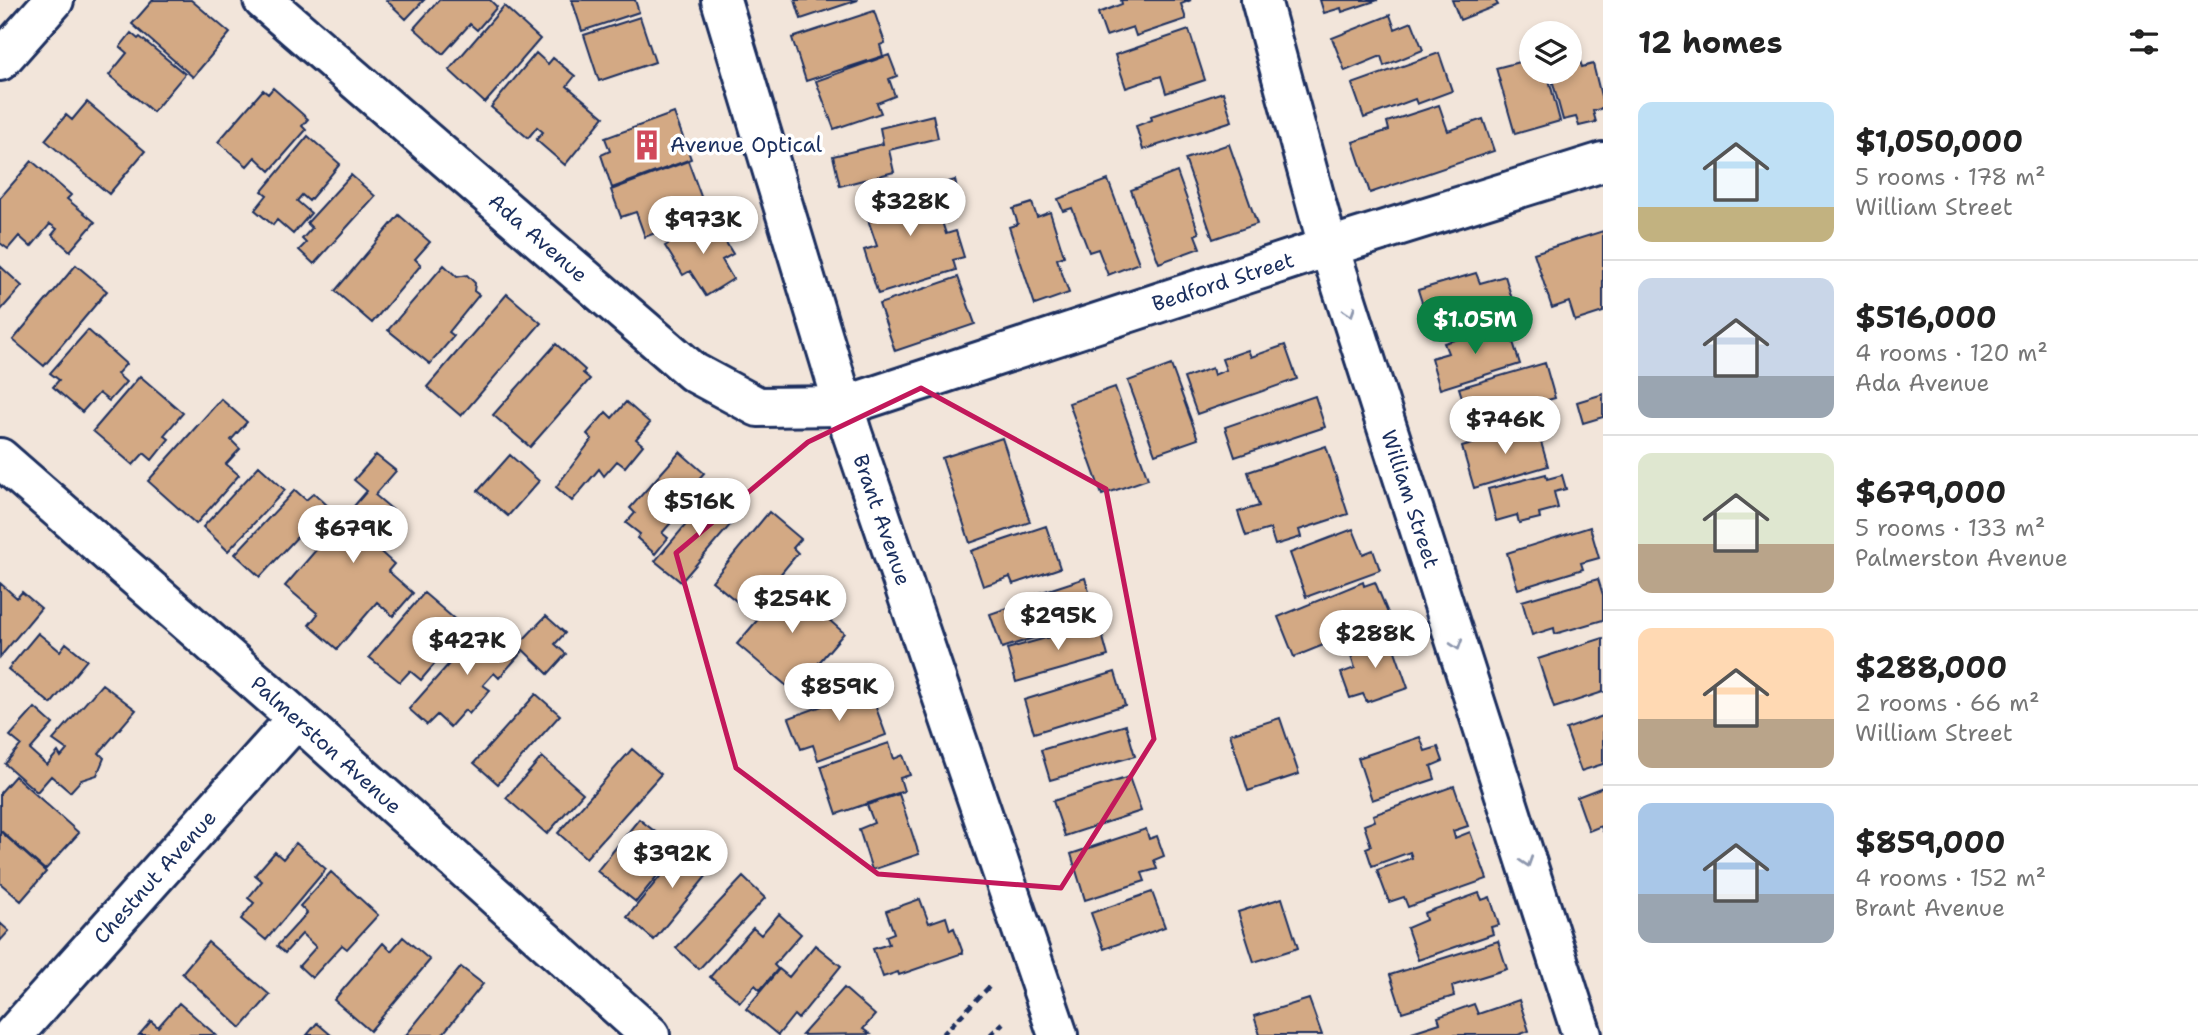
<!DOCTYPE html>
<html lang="en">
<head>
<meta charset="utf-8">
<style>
	body { margin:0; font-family:"Shantell Sans",sans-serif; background:#f6f6f6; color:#222; height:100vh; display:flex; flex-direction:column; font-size:26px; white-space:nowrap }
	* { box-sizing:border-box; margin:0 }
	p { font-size:23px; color:#767676 }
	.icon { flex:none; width:38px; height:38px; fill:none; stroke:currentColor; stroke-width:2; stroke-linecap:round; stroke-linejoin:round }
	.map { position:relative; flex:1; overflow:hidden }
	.sheet { display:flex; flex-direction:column; background:#fff; width:595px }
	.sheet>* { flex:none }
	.tools { position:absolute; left:1519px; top:21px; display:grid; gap:14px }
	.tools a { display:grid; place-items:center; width:63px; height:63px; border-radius:50%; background:#fff; box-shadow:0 4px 10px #0003; font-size:35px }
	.price { position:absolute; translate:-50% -60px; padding:0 16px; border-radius:24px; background:#fff; color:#222; font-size:23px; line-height:46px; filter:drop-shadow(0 2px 4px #0008) }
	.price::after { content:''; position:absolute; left:50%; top:42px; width:21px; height:16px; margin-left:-10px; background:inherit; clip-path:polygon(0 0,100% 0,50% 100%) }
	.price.current { background:#0b8043; color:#fff }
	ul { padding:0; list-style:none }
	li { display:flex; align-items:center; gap:21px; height:175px; padding:0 35px }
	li+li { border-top:2px solid #e0e0e0 }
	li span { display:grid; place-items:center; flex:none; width:196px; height:140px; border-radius:14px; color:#555 }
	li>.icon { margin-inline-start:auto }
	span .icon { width:84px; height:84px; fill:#fffc; stroke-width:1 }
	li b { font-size:30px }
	h2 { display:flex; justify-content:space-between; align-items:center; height:84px; padding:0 35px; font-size:30px }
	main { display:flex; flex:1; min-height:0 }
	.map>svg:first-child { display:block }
	.building { fill:#d3a984; stroke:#1b2f5e; stroke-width:2 }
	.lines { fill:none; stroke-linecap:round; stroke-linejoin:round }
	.minor-casing { stroke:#1b2f5e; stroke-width:44 }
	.major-casing { stroke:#1b2f5e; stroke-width:44 }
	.path { stroke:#1b2f5e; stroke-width:4.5; stroke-dasharray:7 5; stroke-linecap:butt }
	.minor { stroke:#fff; stroke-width:38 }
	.major { stroke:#fff; stroke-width:38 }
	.oneway { stroke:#8d97ae }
	.marked { fill:none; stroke:#c2185b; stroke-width:5; stroke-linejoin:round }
	.labels { text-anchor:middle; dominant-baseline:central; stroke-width:7; stroke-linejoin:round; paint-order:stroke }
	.poi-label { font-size:21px; fill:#1b2f5e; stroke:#fff; text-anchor:start }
	.street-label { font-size:21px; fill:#1b2f5e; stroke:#fff }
</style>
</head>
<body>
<main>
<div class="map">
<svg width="1603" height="1035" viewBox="0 0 1603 1035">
	<rect width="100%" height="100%" fill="#f2e5da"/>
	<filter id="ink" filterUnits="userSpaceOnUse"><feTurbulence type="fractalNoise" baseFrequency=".0143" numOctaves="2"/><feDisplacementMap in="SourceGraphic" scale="14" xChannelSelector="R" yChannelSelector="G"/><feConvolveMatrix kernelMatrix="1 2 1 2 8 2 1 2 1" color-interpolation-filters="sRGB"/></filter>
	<g filter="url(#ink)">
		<path class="building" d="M153 0H191L230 33 193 77 132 24Z
			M386 0H424L406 19Z
			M439 0H490L497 7 477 30 470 24 443 54 414 28Z
			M572 0H635L639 12 582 31Z
			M795 0H858L801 19Z
			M1121 0H1191L1181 4 1186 19 1136 36 1133 27 1106 36 1098 13 1122 4Z
			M1320 0H1378L1342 12 1341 8 1324 13Z
			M1452 0H1495L1498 5 1460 20Z
			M504 6 540 39 485 103 449 70Z
			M874 11 885 43 880 45 883 56 806 81 792 38Z
			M1390 15 1395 29 1412 22 1423 50 1384 66 1381 56 1345 71 1332 38Z
			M640 17 655 62 599 81 584 35Z
			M1189 30 1205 80 1166 93 1161 76 1126 88 1115 55Z
			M131 33 138 39 140 37 185 74 153 112 109 75 127 53 120 47Z
			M536 53 548 64 553 58 575 76 567 86 604 117 565 165 536 140 543 132 537 127 528 138 491 107Z
			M1439 53 1452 91 1417 104 1415 99 1364 118 1352 84Z
			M889 55 897 76 889 79 895 96 877 103 881 113 834 129 816 81Z
			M1570 56 1571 60 1579 58 1582 67 1593 64 1603 104V108L1593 111 1596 122 1579 126 1576 117 1563 120 1550 72H1570Z
			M1527 60 1531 72H1547L1560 121 1515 134 1496 68Z
			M273 88 308 119 302 126 306 130 270 171 255 157 247 166 218 142 263 90 268 94Z
			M1223 92 1232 121 1143 150 1136 126 1152 120 1151 116Z
			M87 102 145 151 109 194 45 140 66 115 72 120Z
			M1439 105 1448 131 1483 119 1494 151 1370 193 1353 142 1389 130 1387 122Z
			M674 113 691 159 612 188 601 155 610 151 605 138Z
			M933 115 938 138 889 150 894 172 840 186 833 156 883 144 880 128Z
			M308 136 340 164 309 201 302 195 297 201 311 213 293 234 277 220 273 225 255 210 267 195 262 191Z
			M1229 144 1257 224 1213 239 1185 159Z
			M32 161 71 195 67 199 95 222 70 251 52 235 57 229 50 224 31 247 19 236 8 249 0 243V198Z
			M688 161 707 213 645 237 636 212 621 217 611 190Z
			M1177 172 1199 233 1195 235 1200 248 1159 263 1131 190Z
			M351 175 375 196 314 264 299 250 306 243 302 239 312 228 307 223Z
			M955 180 957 190 934 197 946 234 956 231 964 257 953 260 956 270 878 294 864 250 877 246 862 202 909 187 910 193Z
			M1108 180 1139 263 1108 275 1098 249 1089 252 1072 208 1063 211 1058 199Z
			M1032 203 1037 217 1050 212 1064 256 1057 259 1069 293 1035 305 1009 227 1018 224 1013 209Z
			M399 215 430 242 415 259 421 265 372 323 335 291Z
			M711 218 733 254 722 260 733 279 706 296 690 271 683 275 665 246Z
			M1603 231V312L1575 321 1569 302 1552 308 1534 253Z
			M76 265 107 291 44 366 13 340Z
			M444 265 457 277 467 275 475 283 474 291 479 295 449 332 454 336 430 364 388 330Z
			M0 266 22 286 0 311Z
			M1476 273 1480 283 1505 276 1516 312 1433 337 1418 290Z
			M958 277 975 324 895 351 879 304Z
			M507 294 541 323 461 416 427 387Z
			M1483 325 1486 333 1508 326 1520 364 1440 389 1431 358 1448 353 1444 343 1458 339 1457 333Z
			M88 330 126 364 117 374 126 382 109 401 99 393 82 412 53 387 59 380 50 373Z
			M556 344 585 370 583 373 590 379 530 447 493 415Z
			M1285 345 1297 379 1197 414 1184 378 1212 368 1214 375 1226 370 1222 359 1248 350 1251 357Z
			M1545 363 1555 398 1529 405 1527 398 1508 404 1512 417 1472 429 1459 388Z
			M1171 365 1198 439 1155 454 1128 381Z
			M140 376 183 413 164 435 169 439 152 460 144 453 133 465 93 431Z
			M1115 387 1148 479 1102 495 1069 403Z
			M1603 394V417L1583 423 1577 402Z
			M1315 396 1325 427 1235 457 1225 427Z
			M221 399 247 422 231 440 240 449 226 464 239 475 196 524 148 481Z
			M626 402 650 423 636 439 643 445 625 467 617 461 604 476 599 469 572 501 556 487 592 439 587 434 606 412 612 418Z
			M1536 425 1548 466 1474 488 1462 447Z
			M1002 438 1030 522 970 543 942 458Z
			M1326 446 1348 514 1299 530 1301 537 1275 545 1270 529 1246 536 1238 512 1259 506 1248 472Z
			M680 452 704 473 690 489 696 494 662 533 668 538 655 554 637 538 640 534 626 523 635 513 630 508Z
			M376 455 396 471 375 495 400 516 374 546 394 564 388 571 413 593 393 616 377 602 337 649 309 625 318 614 285 586 367 491 354 480Z
			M510 455 539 481 508 516 478 491Z
			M259 466 285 490 228 551 203 527Z
			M1546 474 1547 479 1562 475 1566 489 1554 492 1558 508 1539 513 1540 518 1519 523 1517 515 1496 521 1488 489Z
			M295 490 306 500 314 493 327 505 260 577 235 554Z
			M723 492 744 509 681 582 655 561 688 522 694 526Z
			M769 512 801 539 793 548 798 553 760 599 751 591 740 604 712 581Z
			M1046 526 1060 568 1013 584 1010 577 983 586 971 551Z
			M1590 527 1599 558 1581 563 1583 569 1518 589 1507 553Z
			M1353 529 1363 554 1373 550 1380 570 1306 597 1290 553Z
			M794 577 805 586 815 585 822 592V599L826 603 819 611 844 633 794 692 737 644Z
			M1085 578 1093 605 1075 611 1080 623 1002 648 990 614 1019 604 1018 600Z
			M1598 579 1603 595V620L1555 634 1554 628 1532 635 1522 601Z
			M1363 582 1364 586 1375 582 1390 618 1294 657 1278 617Z
			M0 583 17 598 22 592 41 608 0 657Z
			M424 593 465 628 421 680 410 671 400 682 369 657Z
			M546 616 565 633 555 644 566 654 548 674 518 645Z
			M487 621 522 652 499 678 494 673 483 685 490 690 469 714 465 710 450 727 437 715 427 725 409 709Z
			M1099 623 1108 656 1016 682 1007 649Z
			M38 633 60 651 66 643 87 660 51 704 8 669Z
			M1389 634 1408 688 1367 702 1363 694 1350 698 1341 673 1355 668 1349 649Z
			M1603 638V692L1554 708 1538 659Z
			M1115 672 1125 705 1034 733 1024 700Z
			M102 684 136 710 99 753 104 758 97 775 81 780 70 792 51 776 37 792 5 764 21 745 10 736 35 708 53 724 30 750 47 765 58 752 61 757 67 750 53 740Z
			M848 685 852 695 869 689 886 735 818 760 813 745 801 749 789 718 822 706 818 695Z
			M536 694 560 715 498 784 474 763Z
			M1603 716V764L1581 771 1566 729Z
			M1280 718 1299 774 1248 791 1230 734Z
			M1126 725 1135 756 1050 780 1041 750Z
			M1420 737 1425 751 1438 747 1443 761 1431 766 1435 779 1372 800 1358 758Z
			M889 743 894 759 903 755 910 775 900 778 904 791 837 814 821 766Z
			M632 749 661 774 586 858 558 833Z
			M542 757 583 793 547 834 506 798Z
			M15 776 79 833 45 870 0 830V793Z
			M1129 777 1141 811 1065 836 1053 801Z
			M1454 786 1468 826 1453 831 1455 838 1470 832 1487 879 1408 907 1404 897 1389 902 1377 870 1412 858 1410 852 1372 866 1366 848 1371 846 1364 825 1375 821 1373 815Z
			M1603 787V832L1601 826 1589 831 1577 797Z
			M899 794 919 854 872 870 859 829 874 823 867 805Z
			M639 819 678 850 636 902 597 871Z
			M1146 829 1149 839 1157 836 1164 856 1154 860 1157 869 1142 873 1145 881 1085 900 1071 854Z
			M0 831 46 872 21 901 0 883Z
			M689 841 717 863 654 940 627 917Z
			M296 843 326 869 266 940 241 919 254 903 248 898 262 881 255 875 275 852 283 859Z
			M331 872 378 915 347 949 342 945 312 978 299 966 316 947 302 934 285 953 277 946 307 913 300 906Z
			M743 877 765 898 699 969 676 948Z
			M1152 892 1165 927 1104 949 1091 913Z
			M1479 893 1482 900 1490 897 1499 925 1491 927 1493 934 1418 960 1407 928 1426 920 1424 913Z
			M1282 898 1298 948 1254 962 1238 912Z
			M920 899 929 923 946 917 950 930 954 928 963 953 899 975 898 972 883 977 873 949 889 944 886 936 894 933 886 911Z
			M779 914 801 934 774 965 778 969 760 990 755 985 740 1002 710 977 753 928 761 935Z
			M0 923 9 931 0 941Z
			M403 937 430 960 370 1031 334 1000 383 943 391 951Z
			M1498 941 1507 969 1452 986 1454 996 1402 1012 1390 975Z
			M208 942 270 995 241 1028 182 973Z
			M815 945 841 966 798 1019 794 1015 778 1035 746 1009 779 969 789 977Z
			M461 967 483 984 442 1035H406Z
			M844 988 875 1015 863 1029 870 1034 802 1035Z
			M1309 999 1322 1035H1260L1254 1016Z
			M1519 1000 1529 1031 1518 1035H1413L1412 1032 1440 1023 1438 1017 1474 1004 1478 1014Z
			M179 1003 216 1035H139L151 1021 158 1027Z
			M317 1023 331 1035H307Z"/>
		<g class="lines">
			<g class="minor-casing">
				<path id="minor" d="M263 0 693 372 758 407 844 406 1304 255 1603 162
					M1261 0 1323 228 1582 1035
					M0 458 297 718 650 1035
					M13 1035 297 718"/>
			</g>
			<g class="major-casing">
				<path id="major" d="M721 0 852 433 1058 1035
					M0 61 54 0"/>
			</g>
			<path class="path" d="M942 1035 991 985
				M990 1035 1003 1023"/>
			<use href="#minor" class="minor"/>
			<use href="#major" class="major"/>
		</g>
		<defs><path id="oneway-chevron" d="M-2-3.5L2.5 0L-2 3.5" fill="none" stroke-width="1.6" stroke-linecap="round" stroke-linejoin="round" transform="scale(1.75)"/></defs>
		<g class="oneway">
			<use href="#oneway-chevron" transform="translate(1350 312) rotate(72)"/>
			<use href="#oneway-chevron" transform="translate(1457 645) rotate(72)"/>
			<use href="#oneway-chevron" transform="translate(1527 862) rotate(72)"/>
		</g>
	</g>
	<path class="marked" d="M921 388 1106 489 1154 739 1061 888 878 874 736 768 676 553 808 442Z"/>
	<defs>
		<g id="building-bare" transform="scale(2.415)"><path d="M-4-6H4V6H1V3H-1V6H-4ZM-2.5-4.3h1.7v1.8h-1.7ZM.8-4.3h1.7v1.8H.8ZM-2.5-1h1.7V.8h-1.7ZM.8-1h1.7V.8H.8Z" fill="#d1495b" stroke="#fff" stroke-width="2.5" paint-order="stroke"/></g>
	</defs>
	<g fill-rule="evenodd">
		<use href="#building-bare" x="647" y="145"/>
	</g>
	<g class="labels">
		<g class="poi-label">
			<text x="670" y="145">Avenue Optical</text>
		</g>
		<g class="street-label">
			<text transform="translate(538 238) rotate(41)">Ada Avenue</text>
			<text transform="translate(1223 282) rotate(-18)">Bedford Street</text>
			<text transform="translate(1410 499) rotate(72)">William Street</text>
			<text transform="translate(882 520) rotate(71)">Brant Avenue</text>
			<text transform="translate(326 745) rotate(42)">Palmerston Avenue</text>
			<text transform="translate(155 877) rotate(-48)">Chestnut Avenue</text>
		</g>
	</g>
</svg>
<div class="tools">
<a><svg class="icon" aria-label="layers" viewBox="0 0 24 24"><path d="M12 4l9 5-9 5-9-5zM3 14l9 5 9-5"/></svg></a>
</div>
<b class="price" style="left:910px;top:238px">$328K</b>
<b class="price" style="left:703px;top:256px">$973K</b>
<b class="price current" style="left:1475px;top:356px">$1.05M</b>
<b class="price" style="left:1505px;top:456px">$746K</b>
<b class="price" style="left:699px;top:538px">$516K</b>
<b class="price" style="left:353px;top:565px">$679K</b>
<b class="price" style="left:792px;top:635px">$254K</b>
<b class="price" style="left:1058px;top:652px">$295K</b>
<b class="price" style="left:1375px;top:670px">$288K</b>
<b class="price" style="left:467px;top:677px">$427K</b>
<b class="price" style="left:839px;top:723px">$859K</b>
<b class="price" style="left:672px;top:890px">$392K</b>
</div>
<section class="sheet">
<h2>12 homes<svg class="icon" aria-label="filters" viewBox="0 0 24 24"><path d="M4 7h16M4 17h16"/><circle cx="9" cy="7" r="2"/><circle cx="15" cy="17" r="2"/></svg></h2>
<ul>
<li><span style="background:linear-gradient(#bfe0f5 75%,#c2b280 0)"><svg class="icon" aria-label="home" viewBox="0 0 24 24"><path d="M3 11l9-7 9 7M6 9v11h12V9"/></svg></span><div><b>$1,050,000</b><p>5 rooms · 178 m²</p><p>William Street</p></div></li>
<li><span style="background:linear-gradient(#c9d6e8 70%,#9aa5b1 0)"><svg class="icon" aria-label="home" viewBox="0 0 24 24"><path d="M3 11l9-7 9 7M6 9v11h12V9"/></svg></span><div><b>$516,000</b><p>4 rooms · 120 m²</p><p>Ada Avenue</p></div></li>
<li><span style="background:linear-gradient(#dfe7d0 65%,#b9a48a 0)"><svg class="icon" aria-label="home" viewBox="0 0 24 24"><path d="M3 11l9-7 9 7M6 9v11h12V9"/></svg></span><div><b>$679,000</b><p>5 rooms · 133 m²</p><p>Palmerston Avenue</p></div></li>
<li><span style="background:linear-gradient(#ffd9b3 65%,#b9a48a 0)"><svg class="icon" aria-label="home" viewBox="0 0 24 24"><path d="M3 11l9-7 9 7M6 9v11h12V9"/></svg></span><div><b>$288,000</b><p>2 rooms · 66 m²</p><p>William Street</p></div></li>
<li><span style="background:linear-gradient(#a9c7e8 65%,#9aa5b1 0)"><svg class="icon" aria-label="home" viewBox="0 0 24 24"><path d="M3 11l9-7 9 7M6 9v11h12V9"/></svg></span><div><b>$859,000</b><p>4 rooms · 152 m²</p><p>Brant Avenue</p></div></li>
</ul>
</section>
</main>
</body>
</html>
